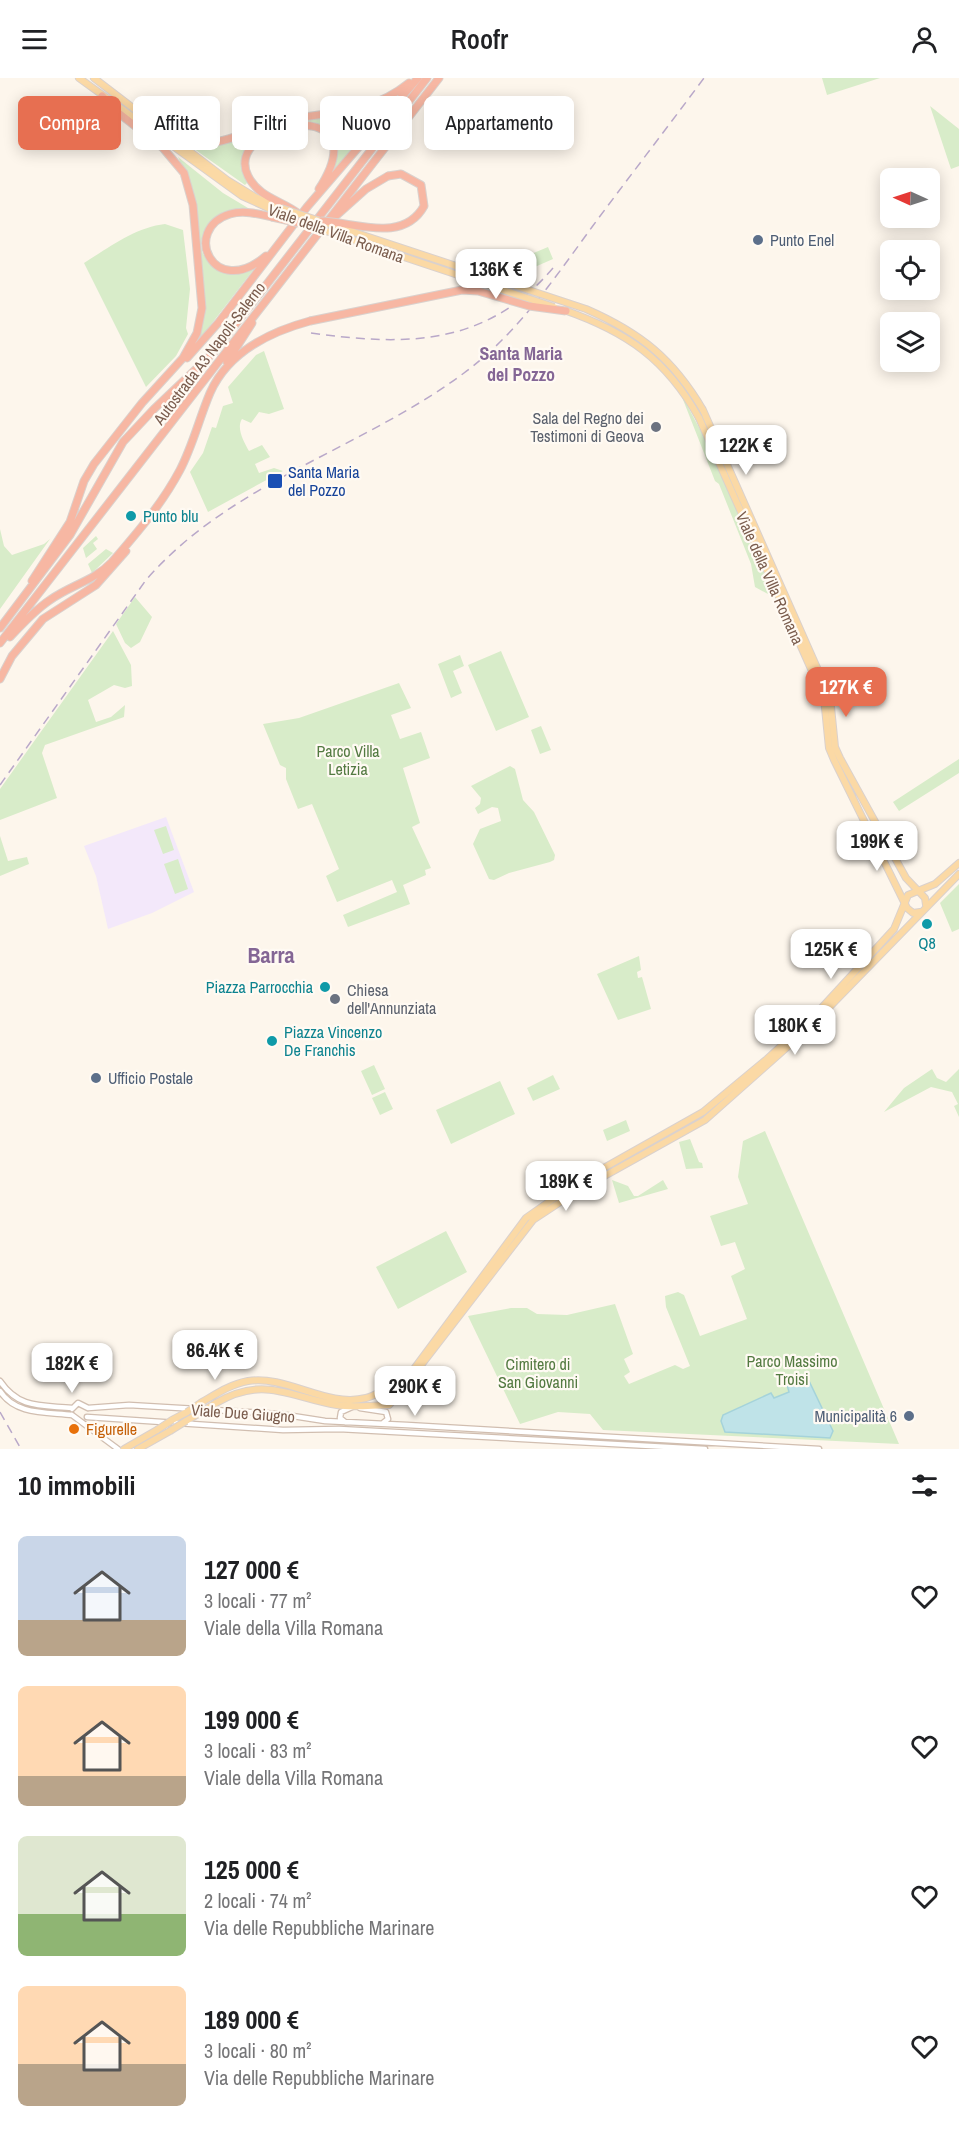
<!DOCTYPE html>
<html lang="it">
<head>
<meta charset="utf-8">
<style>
	body { margin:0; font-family:"Archivo Narrow",sans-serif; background:#f6f6f6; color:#202124; height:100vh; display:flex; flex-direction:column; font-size:22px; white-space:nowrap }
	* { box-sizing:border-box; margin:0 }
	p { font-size:20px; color:#757577 }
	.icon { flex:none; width:33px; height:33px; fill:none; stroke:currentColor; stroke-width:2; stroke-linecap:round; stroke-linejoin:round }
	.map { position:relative; height:1371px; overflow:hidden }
	.sheet { display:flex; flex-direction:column; background:#fff; flex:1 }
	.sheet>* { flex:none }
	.banner { position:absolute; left:18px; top:18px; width:600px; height:54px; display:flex; gap:12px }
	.needle { width:39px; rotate:273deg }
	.buttons { position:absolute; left:880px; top:90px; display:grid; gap:12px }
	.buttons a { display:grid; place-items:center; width:60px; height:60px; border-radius:9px; background:#fff; box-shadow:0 3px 15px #0003; font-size:30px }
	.price { position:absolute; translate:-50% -51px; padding:0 14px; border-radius:12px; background:#fff; color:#222; font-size:20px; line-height:39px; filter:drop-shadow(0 2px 3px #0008) }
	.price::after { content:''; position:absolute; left:50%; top:36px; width:18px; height:14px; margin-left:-9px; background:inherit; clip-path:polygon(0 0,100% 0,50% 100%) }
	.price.on { background:#e76f51; color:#fff }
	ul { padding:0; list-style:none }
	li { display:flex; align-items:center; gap:18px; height:150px; padding:0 18px }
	li span { display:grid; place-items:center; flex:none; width:168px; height:120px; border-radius:9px; color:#555 }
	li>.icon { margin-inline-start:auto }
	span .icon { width:72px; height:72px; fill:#fffc; stroke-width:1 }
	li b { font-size:26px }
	h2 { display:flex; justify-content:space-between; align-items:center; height:72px; padding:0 18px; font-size:26px }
	.tag { padding:0 21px; border-radius:9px; background:#fff; box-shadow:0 3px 15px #0003; font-size:21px; line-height:54px }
	.tag.on { background:#e76f51; color:#fff }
	header { display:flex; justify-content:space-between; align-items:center; height:78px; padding:0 18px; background:#fff; font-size:27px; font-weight:600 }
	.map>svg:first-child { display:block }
	.education { fill:#f3e8fa }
	.green { fill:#d8ecc9 }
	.water { fill:#bfe3e8; stroke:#a5d3da; stroke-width:1.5 }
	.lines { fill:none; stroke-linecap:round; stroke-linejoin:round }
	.minor-casing { stroke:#d1beb0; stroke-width:7 }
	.major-casing { stroke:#dad1cd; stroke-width:8 }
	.highway-casing { stroke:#dad1cd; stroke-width:9 }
	.minor { stroke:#fff; stroke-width:4.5 }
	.major { stroke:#fbd9a5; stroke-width:6 }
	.highway { stroke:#f7b7a3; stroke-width:7 }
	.rail { stroke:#b9a8c9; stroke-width:1.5; stroke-dasharray:9 6; stroke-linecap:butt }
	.major-bridge-casing { stroke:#dad1cd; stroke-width:8; stroke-linecap:butt }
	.highway-bridge-casing { stroke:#dad1cd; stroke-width:9; stroke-linecap:butt }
	.major-bridge { stroke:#fbd9a5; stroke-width:6 }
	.highway-bridge { stroke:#f7b7a3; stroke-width:7 }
	.service-dot { fill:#5c6f8a; stroke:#fffaf3; stroke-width:2 }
	.worship-dot { fill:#6b7280; stroke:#fffaf3; stroke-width:2 }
	.transit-dot { fill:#1a4fb4; stroke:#fffaf3; stroke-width:2 }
	.culture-dot { fill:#0f9aa8; stroke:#fffaf3; stroke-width:2 }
	.food-dot { fill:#e8710a; stroke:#fffaf3; stroke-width:2 }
	.labels { text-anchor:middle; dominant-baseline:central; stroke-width:4.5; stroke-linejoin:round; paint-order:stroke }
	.street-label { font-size:16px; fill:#7a5c4d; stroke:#fffaf3 }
	.service-label { font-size:16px; fill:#4e5e75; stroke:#fffaf3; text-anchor:start }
	.worship-label { font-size:16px; fill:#5b616d; stroke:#fffaf3; text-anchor:end }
	.transit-label { font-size:16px; fill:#164399; stroke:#fffaf3; text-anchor:start }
	.culture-label { font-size:16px; fill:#0d838f; stroke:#fffaf3; text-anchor:start }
	.park-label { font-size:16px; fill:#537a41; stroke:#fffaf3 }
	.food-label { font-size:16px; fill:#c56008; stroke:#fffaf3; text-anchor:start }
	.neighbourhood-label { font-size:18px; font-weight:bold; fill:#846695; stroke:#fffaf3 }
	.district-label { font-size:22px; font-weight:bold; fill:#846695; stroke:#fffaf3 }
</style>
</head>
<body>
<header><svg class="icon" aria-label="menu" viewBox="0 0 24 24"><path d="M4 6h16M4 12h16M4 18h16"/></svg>Roofr<svg class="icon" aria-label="person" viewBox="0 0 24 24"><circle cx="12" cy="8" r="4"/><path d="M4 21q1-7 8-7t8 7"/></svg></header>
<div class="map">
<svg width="959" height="1371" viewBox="0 0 959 1371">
	<rect width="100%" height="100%" fill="#fdf6ec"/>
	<path class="education" d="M166 739 194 814 152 835 108 851 96 798 84 768Z"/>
	<path class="green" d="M822 0H880L827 17Z
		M399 16 401 19 336 91 333 89C348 20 253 41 241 84L247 105 245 107 190 68 286 44 357 34Z
		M930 28 959 51V88L951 91Z
		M178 79 223 115 253 133 215 141C182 171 214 205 254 191L199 262H196L204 226V212L197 154 182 88Z
		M165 146 183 152 190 211 186 250 188 256 176 278 146 309 84 185C108 170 136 149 165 146Z
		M548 169 553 181 505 202 500 190 523 179 527 187 524 179Z
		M264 273 284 331 269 336 259 334 251 345 242 341C236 350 244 364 249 373L262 367 270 379 255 386 259 395 274 390 283 393 208 434 190 394 203 375 212 349 216 350 223 328 233 325 228 309 256 277Z
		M680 314 703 357 777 521 755 509 751 486 719 406 715 403Z
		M0 451 4 468 12 477 44 466 50 461 0 531Z
		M96 458 98 461 93 465 97 471 86 480 83 470Z
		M106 471 113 475 92 495 88 486Z
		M135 519 152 539 140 564 131 570 125 565 116 546Z
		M113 553 131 587 132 608 125 610 114 607 88 622 96 644 111 639 125 627 124 639 45 667 42 675 57 720 0 742V711Z
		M501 573 529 639 496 653 468 587Z
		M460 577 464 588 453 593 462 615 451 620 438 586Z
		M399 605 411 630 391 637 400 661 421 654 430 680 403 690 420 745 412 749 431 790 425 792 426 797 403 807 410 826 348 849 343 837 397 814 392 802 337 824 326 798 339 791 312 726 298 731 286 701V690L280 687 263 646 299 640Z
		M541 648 551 672 540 676 531 652Z
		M959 681V695L899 733 893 724Z
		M510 688 515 691 523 722 534 734 555 777 554 782 550 784 509 795 494 802 489 801 473 766 480 751 501 743 498 730 492 729 478 736 475 730 480 726 481 720 471 708Z
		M166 748 174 772 163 776 154 752Z
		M0 758 8 783 27 779 29 786 0 798Z
		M178 781 188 811 175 816 164 786Z
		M959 806V851L952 854 940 825Z
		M639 878 641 892 637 894 638 900 642 899 651 931 618 942 597 896Z
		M374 987 385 1011 372 1017 361 993Z
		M932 991 937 1000 946 1004 959 991V1039L954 1028 958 1026 952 1014 931 1009 884 1034 904 1010Z
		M553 997 560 1011 533 1023 527 1010Z
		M500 1003 515 1036 451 1066 436 1032Z
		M385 1014 393 1031 380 1037 372 1020Z
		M626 1042 630 1053 607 1063 603 1052Z
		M765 1053 899 1366 603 1352 590 1336 558 1334 520 1346 468 1238 511 1230H527L537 1236 567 1237 615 1226 633 1276 624 1281 630 1294 624 1298 629 1306 675 1287 683 1291 690 1288 666 1229 665 1218 678 1214 684 1217 700 1258 747 1241 731 1198 745 1191 735 1164 721 1168 710 1138 748 1126 738 1099 743 1063Z
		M690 1061 699 1084 702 1085 703 1090 686 1091 679 1064Z
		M612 1102 628 1108 634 1118H638L663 1102 668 1111 619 1125Z
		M446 1153 467 1194 398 1231 376 1189Z"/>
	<path class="water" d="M800 1301 809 1303 833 1353 830 1360 725 1354 721 1343 723 1337 771 1315 774 1320 789 1314 787 1307Z"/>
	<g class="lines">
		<g class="minor-casing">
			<path id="minor" d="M0 1303C19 1331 41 1327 72 1330
				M0 1313C15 1337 46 1334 72 1337
				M88 1330 129 1327 280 1336 325 1343 407 1347
				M360 1330 386 1334 388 1341 383 1345
				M72 1331 78 1325 88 1330
				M72 1337 118 1371
				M87 1339 283 1352 339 1351 705 1371
				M345 1344 340 1340 341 1334 352 1329
				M407 1347 819 1371"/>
		</g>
		<g class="major-casing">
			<path id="major" d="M79 0 242 118 277 134
				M94 0 227 102 255 119 281 130
				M703 332 830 619 835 669 840 680 906 800 925 820 926 827
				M699 340 824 620 829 670 834 682 907 830 913 835 920 834
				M390 1311 408 1299 526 1140 570 1109 703 1034 767 981 815 937 894 851 908 817 935 806 959 785
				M395 1321 533 1142 574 1115 705 1042 811 948 959 796
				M202 1324C216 1316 231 1306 248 1303 288 1297 326 1330 366 1320 374 1318 379 1314 386 1311L393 1313 396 1319 389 1327C372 1327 354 1330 337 1327 289 1319 264 1297 216 1325
				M172 1342 187 1334
				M186 1343 200 1335
				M124 1371 157 1352
				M138 1371 170 1353"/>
		</g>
		<g class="highway-casing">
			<path id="highway" d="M171 58C182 63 195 66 207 65 229 64 252 51 273 45 322 32 366 40 409 5
				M299 136C281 122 259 120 248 98 221 44 382 13 319 111
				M337 137 366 111 388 98
				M266 178C213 223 181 151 230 136 244 132 259 136 272 139
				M187 280 219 244 307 129 418 0
				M227 284 252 245
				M32 503 70 444 84 403 94 386 142 325 183 280 197 255 202 230 193 127 184 95 163 70 116 33 102 18
				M0 550 70 457 123 364 154 331 214 274 427 0
				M10 559C22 546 35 532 50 522 71 507 94 503 112 484 137 455 162 426 180 392 193 367 199 341 210 315 228 274 269 254 310 243
				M0 565 439 0
				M0 601 12 578 43 541 96 507 126 473"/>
		</g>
		<use href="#minor" class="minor"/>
		<use href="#major" class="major"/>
		<use href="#highway" class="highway"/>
		<path class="rail" d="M311 255C405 268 486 269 553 190
			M0 707 146 502C231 404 362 371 464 295 517 256 554 201 592 149 629 99 667 50 704 0
			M0 1334 21 1371"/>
		<g class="major-bridge-casing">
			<path id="major-bridge" d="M281 130 586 231C641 255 673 281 703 332
				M277 134 293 141
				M302 145 554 229
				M564 232C627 254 666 281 699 340
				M187 1334 202 1324
				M200 1335 216 1325
				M157 1352 172 1342
				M170 1353 186 1343"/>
		</g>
		<g class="highway-bridge-casing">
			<path id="highway-bridge" d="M272 139 304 146
				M321 143C354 144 403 166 424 128L421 107 401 96 388 98
				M310 243 462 212 478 213 529 228 566 233"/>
		</g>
		<use href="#major-bridge" class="major-bridge"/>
		<use href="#highway-bridge" class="highway-bridge"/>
	</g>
	<g class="service-dot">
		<circle cx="758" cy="162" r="6"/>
		<circle cx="96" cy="1000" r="6"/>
		<circle cx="909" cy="1338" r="6"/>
	</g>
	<g class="worship-dot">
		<circle cx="656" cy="349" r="6"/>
		<circle cx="335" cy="921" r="6"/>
	</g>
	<rect class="transit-dot" x="267" y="395" width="16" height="16" rx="3"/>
	<g class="culture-dot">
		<circle cx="131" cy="438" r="6"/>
		<circle cx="927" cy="846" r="6"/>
		<circle cx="325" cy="909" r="6"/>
		<circle cx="272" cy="963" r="6"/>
	</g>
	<circle class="food-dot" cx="74" cy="1351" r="6"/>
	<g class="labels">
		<g class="street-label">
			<text transform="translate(336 155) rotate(20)">Viale della Villa Romana</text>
			<text transform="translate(209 275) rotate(-53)">Autostrada A3 Napoli-Salerno</text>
			<text transform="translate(770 500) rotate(66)">Viale della Villa Romana</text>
			<text transform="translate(243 1335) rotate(4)">Viale Due Giugno</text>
		</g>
		<g class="service-label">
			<text x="770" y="162">Punto Enel</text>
			<text x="108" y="1000">Ufficio Postale</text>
			<text x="897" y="1338" text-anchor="end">Municipalità 6</text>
		</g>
		<g class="worship-label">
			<text x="644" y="340">Sala del Regno dei<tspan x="644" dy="18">Testimoni di Geova</tspan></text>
			<text x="347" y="912" text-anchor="start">Chiesa<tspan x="347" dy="18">dell'Annunziata</tspan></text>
		</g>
		<g class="transit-label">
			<text x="288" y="394">Santa Maria<tspan x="288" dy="18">del Pozzo</tspan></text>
		</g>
		<g class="culture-label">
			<text x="143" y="438">Punto blu</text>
			<text x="927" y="865" text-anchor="middle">Q8</text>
			<text x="313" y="909" text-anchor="end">Piazza Parrocchia</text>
			<text x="284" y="954">Piazza Vincenzo<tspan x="284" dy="18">De Franchis</tspan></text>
		</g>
		<g class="park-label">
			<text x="348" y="673">Parco Villa<tspan x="348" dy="18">Letizia</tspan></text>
			<text x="792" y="1283">Parco Massimo<tspan x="792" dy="18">Troisi</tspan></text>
			<text x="538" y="1286">Cimitero di<tspan x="538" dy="18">San Giovanni</tspan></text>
		</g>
		<g class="food-label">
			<text x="86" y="1351">Figurelle</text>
		</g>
		<g class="neighbourhood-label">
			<text x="521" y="275">Santa Maria<tspan x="521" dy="21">del Pozzo</tspan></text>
		</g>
		<g class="district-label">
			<text x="271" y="877">Barra</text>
		</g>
	</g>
</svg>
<div class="buttons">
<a><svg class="needle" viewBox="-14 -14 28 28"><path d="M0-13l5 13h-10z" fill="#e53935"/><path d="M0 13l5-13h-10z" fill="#757577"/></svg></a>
<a><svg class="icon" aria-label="locate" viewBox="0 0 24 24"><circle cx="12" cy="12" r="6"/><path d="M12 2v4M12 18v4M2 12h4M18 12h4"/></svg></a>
<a><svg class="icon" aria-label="layers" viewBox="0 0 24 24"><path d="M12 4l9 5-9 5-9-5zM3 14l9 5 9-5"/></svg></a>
</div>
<b class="price" style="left:496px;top:222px">136K €</b>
<b class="price" style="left:746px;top:398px">122K €</b>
<b class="price on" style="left:846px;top:640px">127K €</b>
<b class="price" style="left:877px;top:794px">199K €</b>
<b class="price" style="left:831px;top:902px">125K €</b>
<b class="price" style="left:795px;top:978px">180K €</b>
<b class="price" style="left:566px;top:1134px">189K €</b>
<b class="price" style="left:215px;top:1303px">86.4K €</b>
<b class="price" style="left:72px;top:1316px">182K €</b>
<b class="price" style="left:415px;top:1339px">290K €</b>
<div class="banner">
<a class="tag on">Compra</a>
<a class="tag">Affitta</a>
<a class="tag">Filtri</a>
<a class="tag">Nuovo</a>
<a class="tag">Appartamento</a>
</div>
</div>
<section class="sheet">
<h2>10 immobili<svg class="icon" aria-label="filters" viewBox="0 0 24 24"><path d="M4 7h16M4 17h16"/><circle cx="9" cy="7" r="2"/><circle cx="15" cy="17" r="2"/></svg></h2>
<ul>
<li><span style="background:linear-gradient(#c9d6e8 70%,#b9a48a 0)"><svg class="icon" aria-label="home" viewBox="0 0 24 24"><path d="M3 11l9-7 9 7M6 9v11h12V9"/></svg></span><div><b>127 000 €</b><p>3 locali · 77 m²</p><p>Viale della Villa Romana</p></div><svg class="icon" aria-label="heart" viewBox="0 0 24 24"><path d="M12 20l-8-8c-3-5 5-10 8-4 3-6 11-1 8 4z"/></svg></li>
<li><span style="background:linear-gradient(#ffd9b3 75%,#b9a48a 0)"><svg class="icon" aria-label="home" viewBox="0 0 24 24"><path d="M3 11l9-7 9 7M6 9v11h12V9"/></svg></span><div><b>199 000 €</b><p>3 locali · 83 m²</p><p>Viale della Villa Romana</p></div><svg class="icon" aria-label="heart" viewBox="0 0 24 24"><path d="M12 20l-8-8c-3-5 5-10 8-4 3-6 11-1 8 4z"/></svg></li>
<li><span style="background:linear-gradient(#dfe7d0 65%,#8fb573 0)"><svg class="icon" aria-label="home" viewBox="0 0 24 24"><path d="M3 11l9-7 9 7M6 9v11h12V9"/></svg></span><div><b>125 000 €</b><p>2 locali · 74 m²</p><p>Via delle Repubbliche Marinare</p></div><svg class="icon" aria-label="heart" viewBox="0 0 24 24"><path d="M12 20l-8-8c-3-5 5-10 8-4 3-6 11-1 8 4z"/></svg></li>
<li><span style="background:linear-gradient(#ffd9b3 65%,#b9a48a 0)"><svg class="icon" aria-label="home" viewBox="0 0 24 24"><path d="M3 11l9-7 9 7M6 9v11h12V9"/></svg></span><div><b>189 000 €</b><p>3 locali · 80 m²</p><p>Via delle Repubbliche Marinare</p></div><svg class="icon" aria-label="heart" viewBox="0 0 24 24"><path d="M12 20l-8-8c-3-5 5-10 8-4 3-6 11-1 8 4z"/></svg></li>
</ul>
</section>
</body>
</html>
